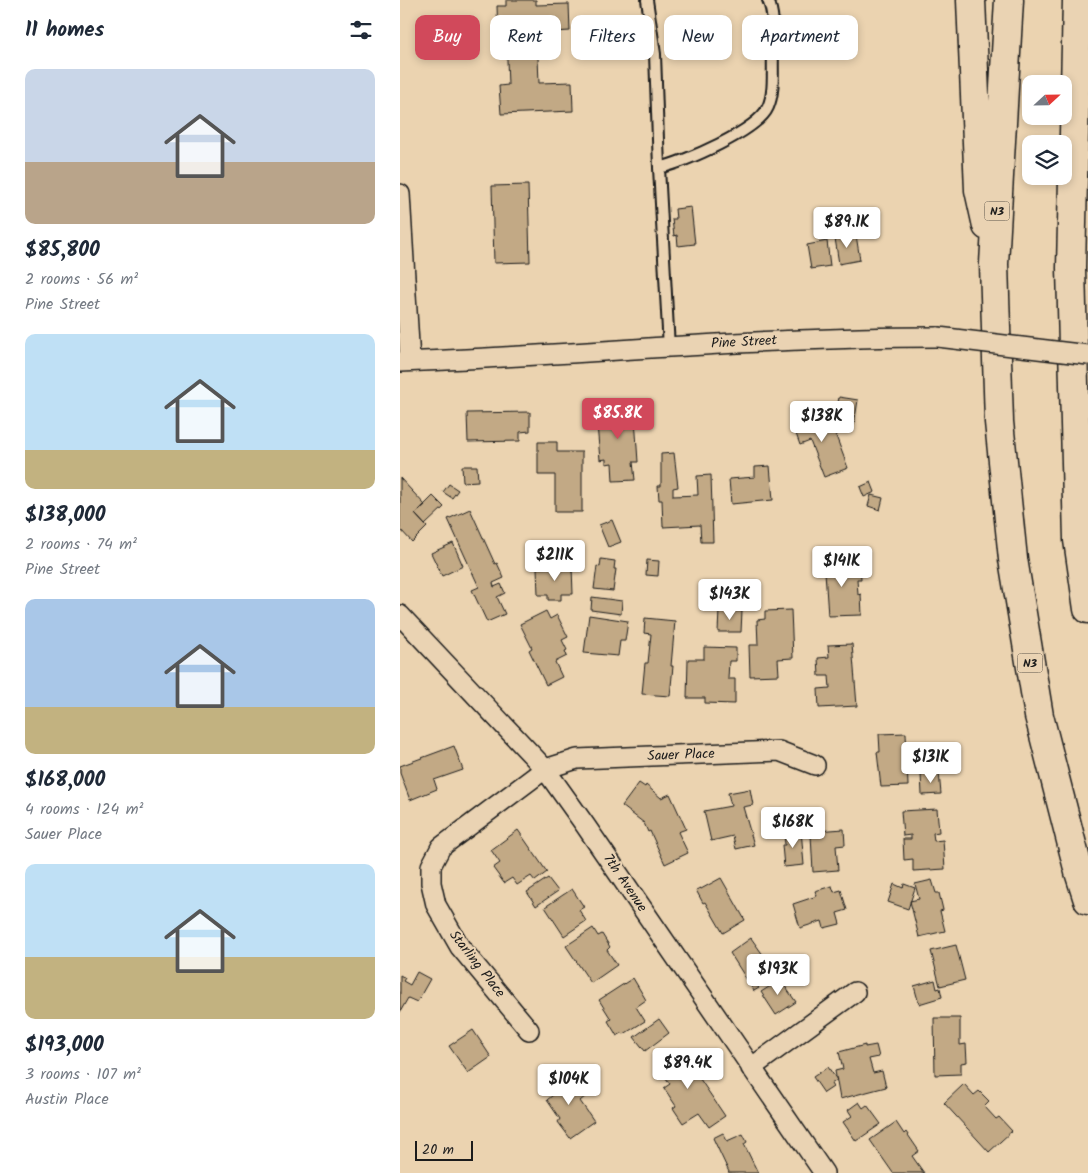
<!DOCTYPE html>
<html lang="en">
<head>
<meta charset="utf-8">
<style>
	body { margin:0; font-family:Kalam,sans-serif; background:#f6f6f7; color:#1f2937; height:100vh; display:flex; flex-direction:column; font-size:19px; white-space:nowrap }
	* { box-sizing:border-box; margin:0 }
	p { font-size:16px; color:#747a83 }
	.icon { flex:none; width:28px; height:28px; fill:none; stroke:currentColor; stroke-width:2; stroke-linecap:round; stroke-linejoin:round }
	.map { position:relative; flex:1; overflow:hidden }
	.sheet { display:flex; flex-direction:column; background:#fff; width:400px }
	.sheet>* { flex:none }
	.banner { position:absolute; left:15px; top:15px; width:475px; height:45px; display:flex; gap:10px }
	.needle { width:32px; rotate:68deg }
	.controls { position:absolute; left:622px; top:75px; display:grid; gap:10px }
	.controls a { display:grid; place-items:center; width:50px; height:50px; border-radius:10px; background:#fff; box-shadow:0 2px 8px #0003; font-size:25px }
	.scale { position:absolute; left:15px; bottom:12px; width:58px; box-sizing:border-box; padding-left:5px; border:2px solid #1c1c1c; border-top:0; font-size:14px; line-height:18px; white-space:nowrap; color:#1c1c1c; -webkit-text-stroke:4px #ead3b3; paint-order:stroke }
	.price { position:absolute; translate:-50% -42px; padding:0 11px; border-radius:5px; background:#fff; color:#222; font-size:16px; line-height:32px; filter:drop-shadow(0 1px 2px #0008) }
	.price::after { content:''; position:absolute; left:50%; top:30px; width:15px; height:11px; margin-left:-8px; background:inherit; clip-path:polygon(0 0,100% 0,50% 100%) }
	.price.on { background:#d1495b; color:#fff }
	ul { padding:0; list-style:none }
	li { display:grid; align-content:center; gap:10px; height:265px; padding:0 25px }
	li span { display:grid; place-items:center; height:155px; border-radius:10px; color:#555 }
	li>.icon { margin-inline-start:auto }
	span .icon { width:90px; height:90px; fill:#fffc; stroke-width:1 }
	li b { font-size:21px }
	h2 { display:flex; justify-content:space-between; align-items:center; height:60px; padding:0 25px; font-size:21px }
	.tag { padding:0 18px; border-radius:10px; background:#fff; box-shadow:0 2px 8px #0003; font-size:18px; line-height:45px }
	.tag.on { background:#d1495b; color:#fff }
	main { display:flex; flex:1; min-height:0 }
	.map>svg:first-child { display:block }
	.building { fill:#c2a985; stroke:#1c1c1c }
	.lines { fill:none; stroke-linecap:round; stroke-linejoin:round }
	.service-casing { stroke:#1c1c1c; stroke-width:14 }
	.minor-casing { stroke:#1c1c1c; stroke-width:22 }
	.motorway-casing { stroke:#1c1c1c; stroke-width:31 }
	.service { stroke:#ead3b3; stroke-width:10 }
	.minor { stroke:#ead3b3; stroke-width:19 }
	.motorway { stroke:#ead3b3; stroke-width:28 }
	.minor-bridge-casing { stroke:#1c1c1c; stroke-width:22; stroke-linecap:butt }
	.minor-bridge { stroke:#ead3b3; stroke-width:19 }
	.labels { text-anchor:middle; dominant-baseline:central; stroke-width:4; stroke-linejoin:round; paint-order:stroke }
	.shield { fill:#ead3b3; stroke:#5a5349; stroke-width:1 }
	.shield-label { font-size:12px; font-weight:bold; fill:#1c1c1c }
	.street-label { font-size:14px; fill:#1c1c1c; stroke:#ead3b3 }
</style>
</head>
<body>
<main>
<section class="sheet">
<h2>11 homes<svg class="icon" aria-label="filters" viewBox="0 0 24 24"><path d="M4 7h16M4 17h16"/><circle cx="9" cy="7" r="2"/><circle cx="15" cy="17" r="2"/></svg></h2>
<ul>
<li><span style="background:linear-gradient(#c9d6e8 60%,#b9a48a 0)"><svg class="icon" aria-label="home" viewBox="0 0 24 24"><path d="M3 11l9-7 9 7M6 9v11h12V9"/></svg></span><div><b>$85,800</b><p>2 rooms · 56 m²</p><p>Pine Street</p></div></li>
<li><span style="background:linear-gradient(#bfe0f5 75%,#c2b280 0)"><svg class="icon" aria-label="home" viewBox="0 0 24 24"><path d="M3 11l9-7 9 7M6 9v11h12V9"/></svg></span><div><b>$138,000</b><p>2 rooms · 74 m²</p><p>Pine Street</p></div></li>
<li><span style="background:linear-gradient(#a9c7e8 70%,#c2b280 0)"><svg class="icon" aria-label="home" viewBox="0 0 24 24"><path d="M3 11l9-7 9 7M6 9v11h12V9"/></svg></span><div><b>$168,000</b><p>4 rooms · 124 m²</p><p>Sauer Place</p></div></li>
<li><span style="background:linear-gradient(#bfe0f5 60%,#c2b280 0)"><svg class="icon" aria-label="home" viewBox="0 0 24 24"><path d="M3 11l9-7 9 7M6 9v11h12V9"/></svg></span><div><b>$193,000</b><p>3 rooms · 107 m²</p><p>Austin Place</p></div></li>
</ul>
</section>
<div class="map">
<svg width="688" height="1173" viewBox="0 0 688 1173">
	<rect width="100%" height="100%" fill="#ebd3b0"/>
	<filter id="ink" filterUnits="userSpaceOnUse"><feTurbulence type="fractalNoise" baseFrequency=".02" numOctaves="2"/><feDisplacementMap in="SourceGraphic" scale="10" xChannelSelector="R" yChannelSelector="G"/><feConvolveMatrix kernelMatrix="1 2 1 2 8 2 1 2 1" color-interpolation-filters="sRGB"/></filter>
	<g filter="url(#ink)">
		<path class="building" d="M106 0H136V5L169 4 170 31 137 33 139 83 172 82 173 111 101 114 99 86 108 85 106 35H98L97 6H106Z
			M128 185 130 262 94 263 92 186Z
			M291 207 295 244 278 246 277 235 274 236 272 219H276L275 209Z
			M456 235 460 260 439 264 435 238Z
			M427 241 430 266 411 269 407 245Z
			M439 397 458 400 454 425 435 421Z
			M234 404 238 462H233L235 480 213 481 212 463 206 464V459L200 460 196 412H205L204 405Z
			M130 412V431L120 432V441L68 442 67 413Z
			M427 412 448 468 424 477 410 441 400 445 393 425Z
			M138 442H157V452H182V512H155V475H138Z
			M274 453 278 487 273 488V496L298 495 297 476 311 475 313 542H301L300 525 263 527 262 500H259L258 486H261V454Z
			M62 466H77L78 481 63 482Z
			M370 466 373 500 331 504 329 479 355 477V467Z
			M0 478 25 505 15 514 27 527 12 542 0 529Z
			M471 482 475 492 464 497 460 487Z
			M49 484 58 490 52 498 43 492Z
			M471 495 483 498 480 510 468 506Z
			M33 496 44 507 25 525 15 514Z
			M70 509 95 564 97 563 104 578 93 583 94 587 101 584 105 593 97 597 105 614 87 622 72 590 79 587 48 519Z
			M212 520 221 542 208 547 199 525Z
			M53 543 63 566 42 576 31 553Z
			M439 556V565L460 564 461 579H457L458 595 461 594 462 615 428 616 424 557Z
			M201 559 215 561 214 569H216L213 591 194 589 197 566 200 567Z
			M247 560 259 561 258 576 246 575Z
			M172 567 173 594H161V600H148V595H138L137 568Z
			M192 597 222 601 221 614 191 610Z
			M319 610 342 611 341 632H318Z
			M391 610 393 658 378 659 379 675 350 676 349 645H358L357 620 365 619V611Z
			M146 611 150 619 157 615 168 637 162 640 167 650 165 651 167 656 155 662 162 677 146 685 129 650 132 648 120 624Z
			M189 615 228 621 225 641H220L218 656 184 653Z
			M245 618 275 621 271 666H273L270 696 242 694 245 663H248L251 634 244 633Z
			M452 644 457 706 419 708 418 689 430 688 429 676H419L418 658 429 657 428 645Z
			M304 647 336 648V661H329L328 679H335V704L305 703V698H287L288 659H304Z
			M506 733 508 786 481 787 477 752H480L479 734Z
			M54 746 63 770 34 780 37 789 10 800 0 773V766Z
			M539 772 541 794 522 795 521 774Z
			M239 783 245 787 246 785 261 798 270 794 286 829 278 832 288 853 265 864 250 831 248 832 244 823 222 806Z
			M350 789 353 805 343 807 354 845 336 849 333 836 311 841 304 811 331 806 328 793Z
			M537 809 539 832 533 833 534 841 543 840 545 869 513 871V859L504 860 503 839H511V835L503 836 501 811Z
			M444 829 445 845 436 846 438 870 413 872 411 835 417 834V831Z
			M118 830 147 872 135 881 131 876 117 885 112 878 104 883 93 868 100 863 91 850Z
			M401 830 404 865 384 867 382 845H385L384 831Z
			M148 878 158 891 136 906 127 892Z
			M321 878 345 920 323 933 305 902 303 903 296 890 300 888 301 889Z
			M532 880 536 893H539L543 910 540 911 545 931 519 937 510 901 519 899 515 884Z
			M494 884 503 888 504 884 515 888 508 909 488 902Z
			M432 886 434 892 441 890 447 910 437 913 440 924 424 928 422 921 400 928 393 904 417 896 415 891Z
			M172 889 184 907 179 910 186 921 164 936 145 907Z
			M193 928 198 936 202 934 210 947 207 950 217 965 191 983 166 946Z
			M351 938 376 973 357 986 359 988 354 991 330 953Z
			M556 945 565 980 540 986 531 951Z
			M17 972 30 979 17 1002 8 998 0 1012V975L5 978 3 981 10 985Z
			M377 975 396 1002 376 1015 361 992 375 983 372 979Z
			M233 978 246 1000 236 1007 245 1021 224 1034 222 1033 217 1036 208 1021 211 1019 199 1000Z
			M535 980 537 989 540 988 542 997 519 1004 514 986Z
			M534 1018H560V1045L566 1044 567 1062 561 1063V1074L535 1075Z
			M259 1019 269 1033 245 1051 234 1037Z
			M73 1030 91 1057 68 1073 49 1046Z
			M465 1045V1047L476 1045 479 1057 469 1059 473 1073 482 1071 486 1087 440 1099 435 1071 443 1069 439 1052Z
			M279 1048 325 1116 309 1127 299 1113 283 1123 273 1108 276 1106 264 1088 270 1084 256 1063Z
			M428 1067 437 1080 431 1084 433 1087 424 1093 413 1077Z
			M155 1076 161 1083 166 1080 170 1086 175 1082 186 1096 180 1101 194 1121 170 1138 158 1122 160 1119 147 1100 153 1095 145 1084Z
			M564 1084 574 1095 579 1091 589 1101 584 1106 596 1119 599 1117 612 1131 589 1152 544 1103Z
			M459 1102 463 1108 467 1105 481 1124 456 1141 443 1122 452 1116 448 1110Z
			M496 1122 504 1134 506 1132 519 1151 512 1156 524 1173H493L470 1140Z
			M323 1133 327 1141 343 1134 347 1142 344 1144 358 1173H328L329 1172 313 1138Z"/>
		<g class="lines">
			<g class="service-casing">
				<path id="service" d="M247 0 255 54 259 168
					M269 348 259 168C284 162 358 131 368 107 375 91 372 71 373 54 373 36 375 16 368 0"/>
			</g>
			<g class="minor-casing">
				<path id="minor" d="M0 194 10 361
					M0 362C179 355 358 337 538 337
					M0 615 145 769 185 825 424 1173
					M129 1030 60 947 36 905 31 883V866L41 847 145 769 177 759 379 751 415 765
					M351 1068 455 992"/>
			</g>
			<g class="motorway-casing">
				<path id="motorway" d="M571 0 579 190 587 226
					M609 0 594 264 599 422 613 559 639 716 679 872 688 900
					M677 0 671 268 678 540 688 609"/>
			</g>
			<use href="#service" class="service"/>
			<use href="#minor" class="minor"/>
			<use href="#motorway" class="motorway"/>
			<g class="minor-bridge-casing">
				<path id="minor-bridge" d="M538 337 688 355"/>
			</g>
			<use href="#minor-bridge" class="minor-bridge"/>
		</g>
	</g>
	<g class="labels">
		<g class="shield">
			<rect x="584.5" y="201.5" width="25" height="19" rx="4"/>
			<rect x="617.5" y="653.5" width="25" height="19" rx="4"/>
		</g>
		<g class="shield-label">
			<text x="597" y="211">N3</text>
			<text x="630" y="663">N3</text>
		</g>
		<g class="street-label">
			<text transform="translate(344 342) rotate(-3)">Pine Street</text>
			<text transform="translate(281 755) rotate(-2)">Sauer Place</text>
			<text transform="translate(225 883) rotate(56)">7th Avenue</text>
			<text transform="translate(77 964) rotate(52)">Starling Place</text>
		</g>
	</g>
</svg>
<div class="controls">
<a><svg class="needle" viewBox="-14 -14 28 28"><path d="M0-13l5 13h-10z" fill="#e53935"/><path d="M0 13l5-13h-10z" fill="#747a83"/></svg></a>
<a><svg class="icon" aria-label="layers" viewBox="0 0 24 24"><path d="M12 4l9 5-9 5-9-5zM3 14l9 5 9-5"/></svg></a>
</div>
<div class="scale">20 m</div>
<b class="price" style="left:447px;top:249px">$89.1K</b>
<b class="price on" style="left:218px;top:440px">$85.8K</b>
<b class="price" style="left:422px;top:443px">$138K</b>
<b class="price" style="left:155px;top:582px">$211K</b>
<b class="price" style="left:442px;top:588px">$141K</b>
<b class="price" style="left:330px;top:621px">$143K</b>
<b class="price" style="left:531px;top:784px">$131K</b>
<b class="price" style="left:393px;top:849px">$168K</b>
<b class="price" style="left:378px;top:996px">$193K</b>
<b class="price" style="left:288px;top:1090px">$89.4K</b>
<b class="price" style="left:169px;top:1106px">$104K</b>
<div class="banner">
<a class="tag on">Buy</a>
<a class="tag">Rent</a>
<a class="tag">Filters</a>
<a class="tag">New</a>
<a class="tag">Apartment</a>
</div>
</div>
</main>
</body>
</html>
